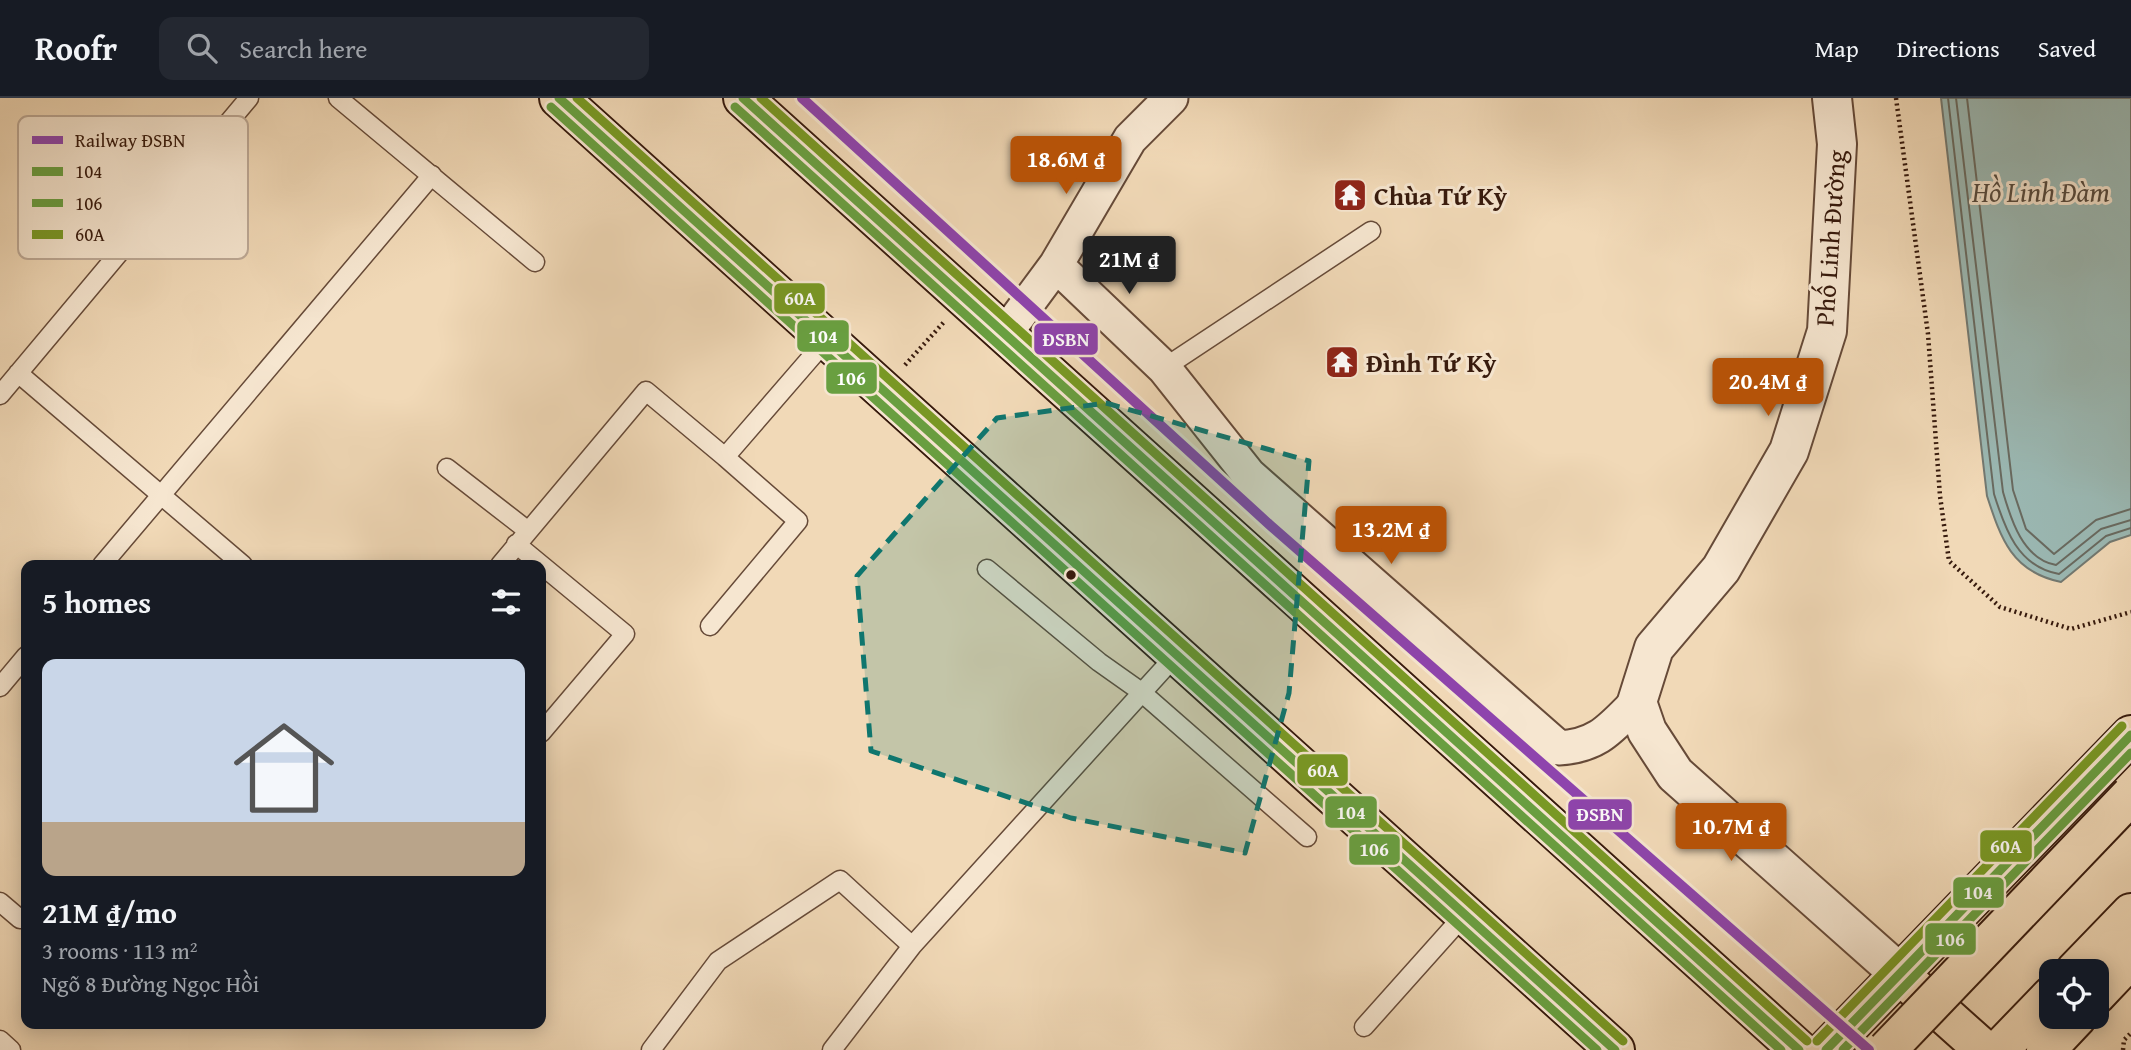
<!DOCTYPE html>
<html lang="en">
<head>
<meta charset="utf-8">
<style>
	body { margin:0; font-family:"Gentium Book Plus",serif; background:#242831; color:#f1f3f6; height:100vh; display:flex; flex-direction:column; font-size:26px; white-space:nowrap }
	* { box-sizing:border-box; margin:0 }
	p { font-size:23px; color:#9ea1a6 }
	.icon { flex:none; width:38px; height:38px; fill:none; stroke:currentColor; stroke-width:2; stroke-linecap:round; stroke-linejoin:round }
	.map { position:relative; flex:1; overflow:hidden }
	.sheet { position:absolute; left:21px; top:462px; width:525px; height:469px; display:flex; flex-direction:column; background:#171b24; border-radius:14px; box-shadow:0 4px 18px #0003 }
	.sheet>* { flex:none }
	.fabs { position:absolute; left:2039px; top:861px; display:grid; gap:14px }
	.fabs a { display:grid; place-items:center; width:70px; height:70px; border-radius:14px; background:#171b24; box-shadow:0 4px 18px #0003; font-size:35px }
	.price { position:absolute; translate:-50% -60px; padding:0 16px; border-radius:7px; background:#b45309; color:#fff; font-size:23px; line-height:46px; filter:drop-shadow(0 2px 4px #0008) }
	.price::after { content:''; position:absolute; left:50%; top:42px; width:21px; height:16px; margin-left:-10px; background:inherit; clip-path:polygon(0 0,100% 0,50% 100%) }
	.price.current { background:#222; color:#fff }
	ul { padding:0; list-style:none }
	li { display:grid; align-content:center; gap:14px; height:371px; padding:0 21px }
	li+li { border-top:2px solid #363941 }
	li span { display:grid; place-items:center; height:217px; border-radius:14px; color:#555 }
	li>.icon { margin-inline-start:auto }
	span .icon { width:126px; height:126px; fill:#fffc; stroke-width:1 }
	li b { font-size:30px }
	h2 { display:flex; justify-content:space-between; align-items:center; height:84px; padding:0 21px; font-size:30px }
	header { display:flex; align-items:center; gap:42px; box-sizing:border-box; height:98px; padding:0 35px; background:#171b24; border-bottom:2px solid #363941 }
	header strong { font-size:33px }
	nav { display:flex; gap:38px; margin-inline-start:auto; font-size:24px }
	.search { width:490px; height:63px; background:#242831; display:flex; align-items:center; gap:18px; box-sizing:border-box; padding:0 24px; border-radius:14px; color:#9ea1a6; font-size:26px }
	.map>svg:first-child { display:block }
	.water { fill:#9bb9b4; stroke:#737971; stroke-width:2 }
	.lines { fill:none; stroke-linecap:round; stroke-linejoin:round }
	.shore { stroke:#696a60; stroke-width:2 }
	.service-casing { stroke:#664a38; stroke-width:21 }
	.minor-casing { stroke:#664a38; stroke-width:37 }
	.tertiary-casing { stroke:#664a38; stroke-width:42 }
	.primary-casing { stroke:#371a0d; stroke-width:42 }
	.trunk-casing { stroke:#371a0d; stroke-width:42 }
	.motorway-casing { stroke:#371a0d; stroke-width:42 }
	.path { stroke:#371a0d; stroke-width:4.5; stroke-dasharray:2 3.5; stroke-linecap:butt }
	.service { stroke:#f6e6d0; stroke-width:18 }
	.minor { stroke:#f6e6d0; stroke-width:33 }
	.tertiary { stroke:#f6e6d0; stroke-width:38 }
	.primary { stroke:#f1d9b7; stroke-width:38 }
	.trunk { stroke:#f1d9b7; stroke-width:38 }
	.motorway { stroke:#f1d9b7; stroke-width:38 }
	.motorway-bridge-casing { stroke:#371a0d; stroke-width:42; stroke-linecap:butt }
	.motorway-bridge { stroke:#f1d9b7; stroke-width:38 }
	.bus-1-casing { stroke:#f6e6d0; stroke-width:14 }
	.bus-2-casing { stroke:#f6e6d0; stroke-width:14 }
	.bus-3-casing { stroke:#f6e6d0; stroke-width:14 }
	.bus-1 { stroke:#699f40; stroke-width:9 }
	.bus-2 { stroke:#699f40; stroke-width:9 }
	.bus-3 { stroke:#799924; stroke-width:9 }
	.rail-1-casing { stroke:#f6e6d0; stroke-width:16 }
	.rail-1 { stroke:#8e44ad; stroke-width:10 }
	.marked { fill:#0f766e; fill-opacity:0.2; stroke:#0f766e; stroke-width:5; stroke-dasharray:14 9; stroke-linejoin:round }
	.bus-dot { fill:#371a0d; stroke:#f6e6d0; stroke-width:2.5 }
	.labels { text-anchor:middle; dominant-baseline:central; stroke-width:6; stroke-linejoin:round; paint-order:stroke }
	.poi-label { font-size:26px; font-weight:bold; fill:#371a0d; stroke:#f6e6d0; text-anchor:start }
	.street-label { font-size:26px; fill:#371a0d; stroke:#f6e6d0 }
	.water-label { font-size:28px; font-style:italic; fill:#554a3f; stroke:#f6e6d0 }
	.key { fill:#f6e6d0; stroke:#bda996; stroke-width:2 }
	.key-label { font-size:19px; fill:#371a0d }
	.line-badge { stroke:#f6e6d0; stroke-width:2.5 }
	.badge-label { font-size:19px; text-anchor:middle; font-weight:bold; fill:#fff }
</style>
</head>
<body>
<header>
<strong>Roofr</strong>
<div class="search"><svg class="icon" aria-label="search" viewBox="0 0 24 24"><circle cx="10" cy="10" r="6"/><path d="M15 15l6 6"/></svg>Search here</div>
<nav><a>Map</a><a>Directions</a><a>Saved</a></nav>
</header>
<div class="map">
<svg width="2131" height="952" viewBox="0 0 2131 952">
	<rect width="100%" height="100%" fill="#f1d9b7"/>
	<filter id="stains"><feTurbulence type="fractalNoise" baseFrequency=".00286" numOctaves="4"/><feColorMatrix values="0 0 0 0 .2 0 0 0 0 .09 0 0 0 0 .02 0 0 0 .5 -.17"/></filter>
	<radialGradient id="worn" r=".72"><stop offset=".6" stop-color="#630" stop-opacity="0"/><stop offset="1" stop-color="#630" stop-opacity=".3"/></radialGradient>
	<path class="water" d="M1941 0H2131V437L2110 444 2061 484C2012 474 2001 441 1987 398Z"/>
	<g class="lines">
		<path class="shore" d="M1948 0 1994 396C2005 431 2018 469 2059 476L2106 438 2131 430
			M1956 0 2003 394C2011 422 2023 461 2056 467L2101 431 2131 422
			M1967 0 2013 392 2026 431 2054 456 2096 422 2131 411"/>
		<g class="service-casing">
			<path id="service" d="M338 0 535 164
				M1164 270 1371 133
				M18 275 243 467
				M0 297 249 0
				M447 370 527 432
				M516 446 625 536 541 635
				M102 467 432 77
				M500 467 646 293 725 359
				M987 471 1099 564 1140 593 1307 739
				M710 528 798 423 725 359 828 240
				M0 589 26 558
				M0 804 20 821
				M1364 929 1465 816
				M0 942 11 952
				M651 952 718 863 840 782 912 848
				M832 952 912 848 1177 556"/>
		</g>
		<g class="minor-casing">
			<path id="minor" d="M1056 167 1164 270 1249 377 1559 650C1598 648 1611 630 1637 604
				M1005 236 1056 167 1130 41 1171 0"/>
		</g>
		<g class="tertiary-casing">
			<path id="tertiary" d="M1832 0 1837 46 1827 233 1789 353 1721 471 1654 550 1637 604 1647 633 1675 676 1899 875"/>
		</g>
		<g class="primary-casing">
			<path id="primary" d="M1908 884 1984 952
				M2096 897 2131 860
				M1826 952 2131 637
				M2046 952 2077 919"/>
		</g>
		<g class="trunk-casing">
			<path id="trunk" d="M559 0 1615 952
				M743 0 1799 952"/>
		</g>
		<g class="motorway-casing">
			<path id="motorway" d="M2075 873 2131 815
				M1999 952 2051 898"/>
		</g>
		<path class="path" d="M1896 0 1928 236 1940 398 1949 463 2000 509 2071 531 2131 514
			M905 267 944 224
			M2123 952 2124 942 2131 935"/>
		<use href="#service" class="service"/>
		<use href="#minor" class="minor"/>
		<use href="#tertiary" class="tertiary"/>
		<use href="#primary" class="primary"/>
		<use href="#trunk" class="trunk"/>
		<use href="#motorway" class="motorway"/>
		<g class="motorway-bridge-casing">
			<path id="motorway-bridge" d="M1887 952 2131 697"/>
		</g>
		<use href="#motorway-bridge" class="motorway-bridge"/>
		<g class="bus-1-casing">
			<path id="bus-1" d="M559 0 1615 952
				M743 0 1799 952
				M1826 952 2131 637"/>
		</g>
		<g class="bus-2-casing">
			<path id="bus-2" d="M551 9 1597 952
				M735 9 1781 952
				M1843 952 2131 655"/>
		</g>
		<g class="bus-3-casing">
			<path id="bus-3" d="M577 0 1623 943
				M761 0 1807 943
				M1817 943 2122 628"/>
		</g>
		<use href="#bus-1" class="bus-1"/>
		<use href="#bus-2" class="bus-2"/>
		<use href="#bus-3" class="bus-3"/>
		<g class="rail-1-casing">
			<path id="rail-1" d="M802 0 1271 428 1869 952"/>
		</g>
		<use href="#rail-1" class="rail-1"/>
	</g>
	<path class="marked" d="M1106 305 1309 363 1289 595 1245 755 1071 720 871 653 857 478 997 320Z"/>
	<defs>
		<g id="temple-square" transform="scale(1.75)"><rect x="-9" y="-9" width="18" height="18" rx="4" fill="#8f2418" stroke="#f6e6d0"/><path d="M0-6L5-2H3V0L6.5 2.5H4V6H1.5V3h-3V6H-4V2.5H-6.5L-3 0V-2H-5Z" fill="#fff"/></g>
	</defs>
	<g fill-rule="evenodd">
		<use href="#temple-square" x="1350" y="97"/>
		<use href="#temple-square" x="1342" y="264"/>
	</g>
	<circle class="bus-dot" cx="1071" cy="477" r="6"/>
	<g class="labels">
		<g class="poi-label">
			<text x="1374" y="97">Chùa Tứ Kỳ</text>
			<text x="1366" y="264">Đình Tứ Kỳ</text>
		</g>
		<g class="street-label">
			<text transform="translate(1830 140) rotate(-86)">Phố Linh Đường</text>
		</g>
		<g class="water-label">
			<text x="2041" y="93">Hồ Linh Đàm</text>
		</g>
	</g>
	<rect x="18" y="18" width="230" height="143" rx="10" class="key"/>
	<rect x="32" y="38" width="31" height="8" fill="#8e44ad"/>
	<rect x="32" y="69" width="31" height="9" fill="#699f40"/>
	<rect x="32" y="101" width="31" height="8" fill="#699f40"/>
	<rect x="32" y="132" width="31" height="9" fill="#799924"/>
	<g class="key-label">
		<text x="75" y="49">Railway ĐSBN</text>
		<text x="75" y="80">104</text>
		<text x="75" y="112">106</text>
		<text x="75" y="143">60A</text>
	</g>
	<g class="line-badge">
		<rect x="773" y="184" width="53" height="33" rx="7" fill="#799924"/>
		<rect x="796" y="221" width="54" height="34" rx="7" fill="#699f40"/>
		<rect x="1033" y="224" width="66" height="34" rx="7" fill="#8e44ad"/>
		<rect x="825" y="263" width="53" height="34" rx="7" fill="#699f40"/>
		<rect x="1296" y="655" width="53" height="34" rx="7" fill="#799924"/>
		<rect x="1324" y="697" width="54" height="34" rx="7" fill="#699f40"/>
		<rect x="1567" y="700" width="66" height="33" rx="7" fill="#8e44ad"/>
		<rect x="1979" y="731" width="54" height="34" rx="7" fill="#799924"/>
		<rect x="1348" y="735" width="53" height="33" rx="7" fill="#699f40"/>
		<rect x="1952" y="778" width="53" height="33" rx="7" fill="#699f40"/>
		<rect x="1924" y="824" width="53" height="34" rx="7" fill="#699f40"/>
	</g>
	<g class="badge-label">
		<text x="800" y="207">60A</text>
		<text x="823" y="245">104</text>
		<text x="1066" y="248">ĐSBN</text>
		<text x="851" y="287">106</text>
		<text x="1323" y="679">60A</text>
		<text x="1351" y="721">104</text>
		<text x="1600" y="723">ĐSBN</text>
		<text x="2006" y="755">60A</text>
		<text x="1374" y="758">106</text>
		<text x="1978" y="801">104</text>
		<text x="1950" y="848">106</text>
	</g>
	<rect width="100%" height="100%" filter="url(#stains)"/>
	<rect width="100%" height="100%" fill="url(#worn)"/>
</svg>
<div class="fabs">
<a><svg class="icon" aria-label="locate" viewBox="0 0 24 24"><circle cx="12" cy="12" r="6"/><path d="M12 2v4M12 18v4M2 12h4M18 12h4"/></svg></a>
</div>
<b class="price" style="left:1066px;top:98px">18.6M ₫</b>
<b class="price current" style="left:1129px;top:198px">21M ₫</b>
<b class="price" style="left:1768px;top:320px">20.4M ₫</b>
<b class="price" style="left:1391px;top:468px">13.2M ₫</b>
<b class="price" style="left:1731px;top:765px">10.7M ₫</b>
<section class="sheet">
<h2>5 homes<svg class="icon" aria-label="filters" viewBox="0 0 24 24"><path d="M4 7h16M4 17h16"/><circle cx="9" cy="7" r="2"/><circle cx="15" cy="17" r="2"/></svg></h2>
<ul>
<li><span style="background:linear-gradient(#c9d6e8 75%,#b9a48a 0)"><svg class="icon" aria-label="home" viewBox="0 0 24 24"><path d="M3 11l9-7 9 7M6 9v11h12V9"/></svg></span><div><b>21M ₫/mo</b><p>3 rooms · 113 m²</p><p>Ngõ 8 Đường Ngọc Hồi</p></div></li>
</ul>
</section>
</div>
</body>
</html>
